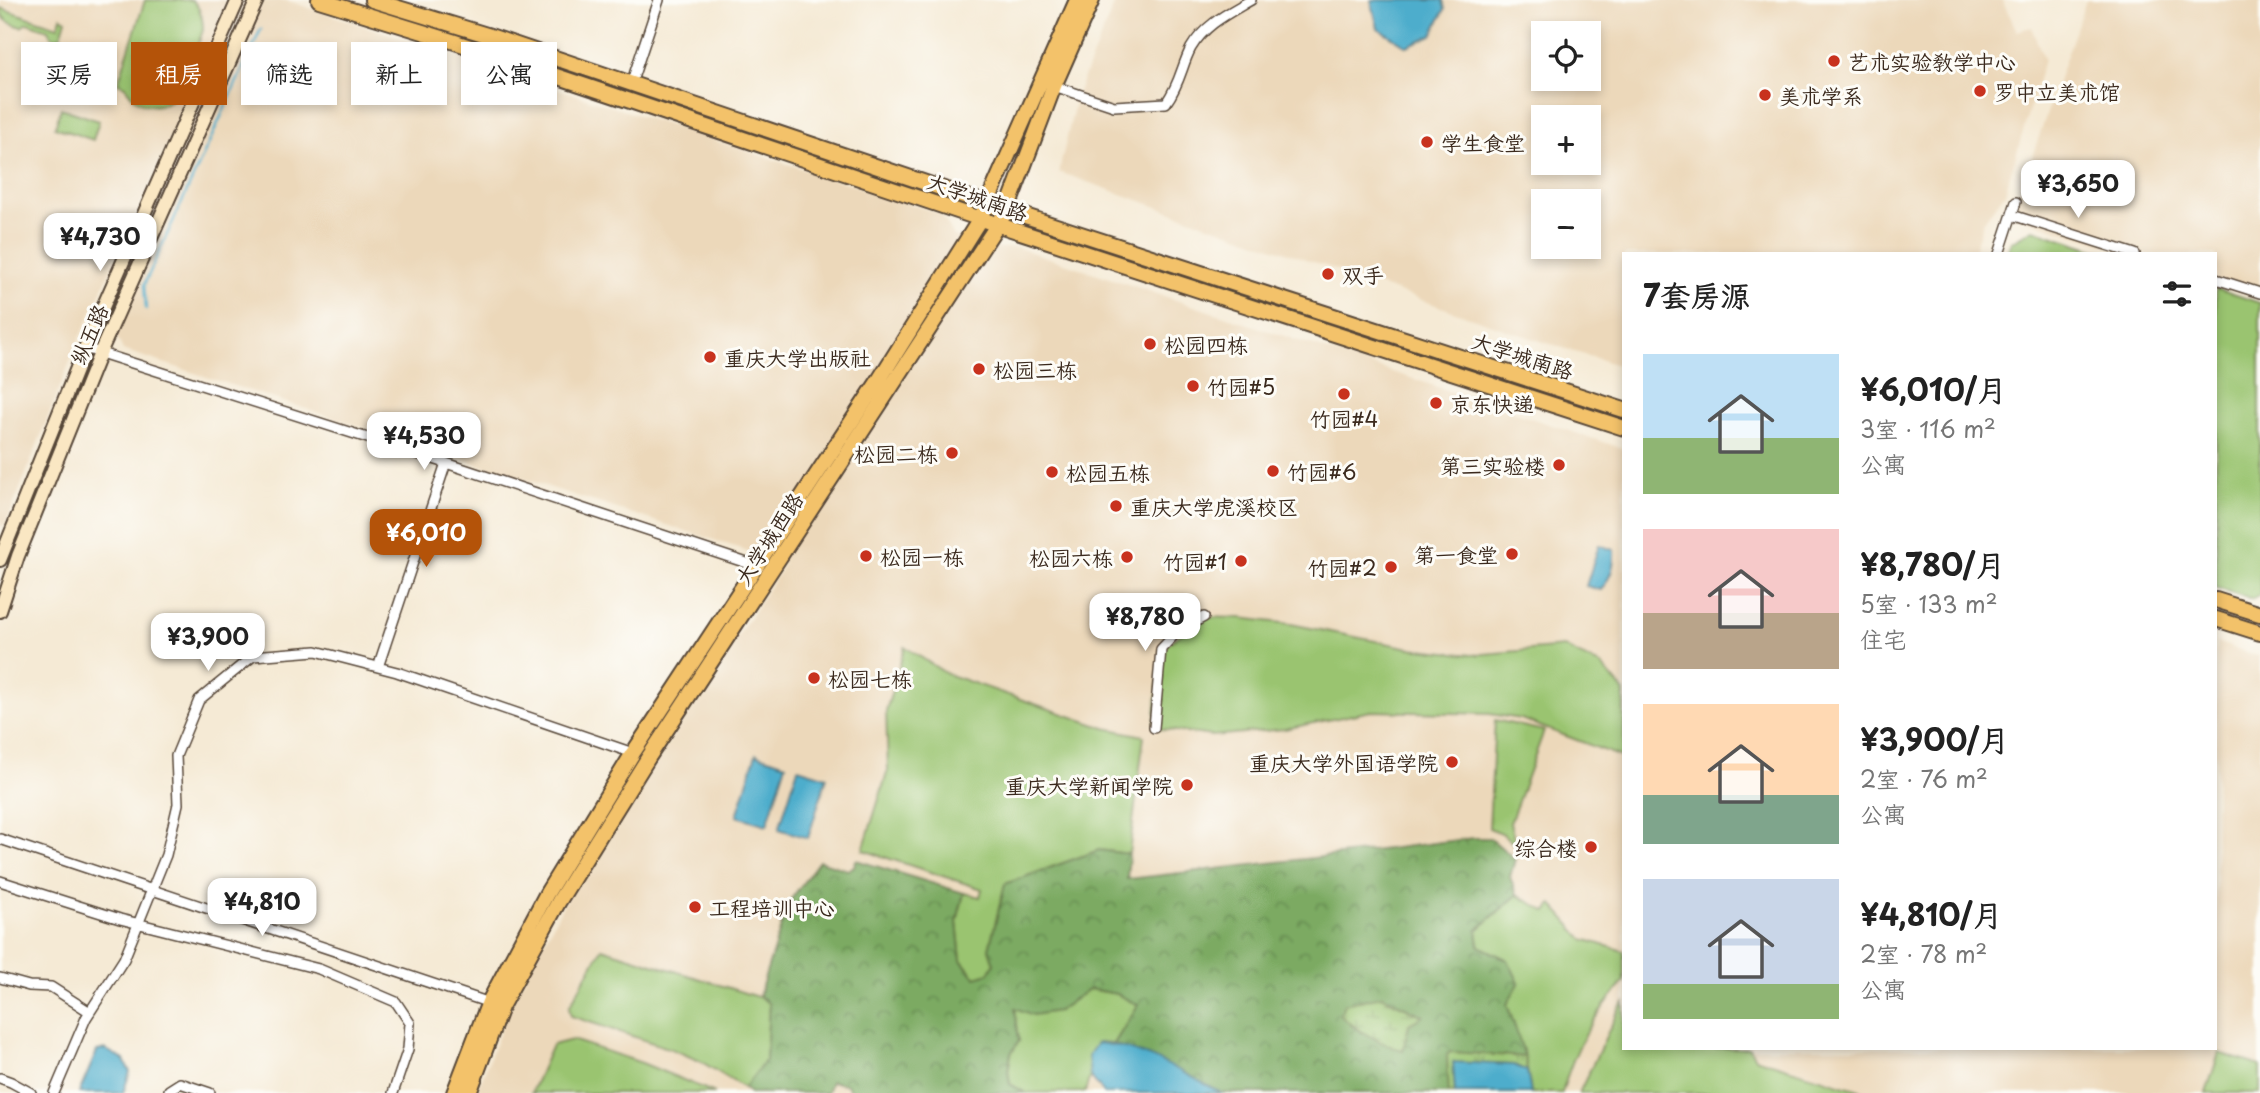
<!DOCTYPE html>
<html lang="zh">
<head>
<meta charset="utf-8">
<style>
	body { margin:0; font-family:"Playpen Sans","LXGW WenKai TC",sans-serif; background:#f2f2f2; color:#222; height:100vh; display:flex; flex-direction:column; font-size:26px; white-space:nowrap }
	* { box-sizing:border-box; margin:0 }
	p { font-size:23px; color:#767676 }
	.icon { flex:none; width:38px; height:38px; fill:none; stroke:currentColor; stroke-width:2; stroke-linecap:round; stroke-linejoin:round }
	.map { position:relative; flex:1; overflow:hidden }
	.panel { position:absolute; left:1622px; top:252px; width:595px; height:798px; display:flex; flex-direction:column; background:#fff; border-radius:0px; box-shadow:0 4px 10px #0003 }
	.panel>* { flex:none }
	.top-card { position:absolute; left:21px; top:42px; width:665px; height:63px; display:flex; gap:14px }
	.controls { position:absolute; left:1531px; top:21px; display:grid; gap:14px }
	.controls a { display:grid; place-items:center; width:70px; height:70px; border-radius:0px; background:#fff; box-shadow:0 4px 10px #0003; font-size:35px }
	.price { position:absolute; translate:-50% -60px; padding:0 16px; border-radius:14px; background:#fff; color:#222; font-size:23px; line-height:46px; filter:drop-shadow(0 2px 4px #0008) }
	.price::after { content:''; position:absolute; left:50%; top:42px; width:21px; height:16px; margin-left:-10px; background:inherit; clip-path:polygon(0 0,100% 0,50% 100%) }
	.price.active { background:#b45309; color:#fff }
	ul { padding:0; list-style:none }
	li { display:flex; align-items:center; gap:21px; height:175px; padding:0 21px }
	li span { display:grid; place-items:center; flex:none; width:196px; height:140px; border-radius:0px; color:#555 }
	li>.icon { margin-inline-start:auto }
	span .icon { width:84px; height:84px; fill:#fffc; stroke-width:1 }
	li b { font-size:30px }
	h2 { display:flex; justify-content:space-between; align-items:center; height:84px; padding:0 21px; font-size:30px }
	.chip { padding:0 24px; border-radius:0px; background:#fff; box-shadow:0 4px 10px #0003; font-size:24px; line-height:63px }
	.chip.active { background:#b45309; color:#fff }
	.map>svg:first-child { display:block }
	.built { fill:#ecd8ba; fill-rule:evenodd }
	.grass { fill:#9ac470; stroke:#6a7747; stroke-width:2 }
	.forest { fill:url(#forest-crowns); stroke:#5b6a40; stroke-width:2; fill-rule:evenodd }
	.wetland { fill:url(#wetland-marsh); stroke:#6a7747; stroke-width:2 }
	.park { fill:url(#park-tufts); stroke:#6a7747; stroke-width:2 }
	.water { fill:#4dadcc; stroke:#446c75; stroke-width:2 }
	.lines { fill:none; stroke-linecap:round; stroke-linejoin:round }
	.stream { stroke:#4dadcc; stroke-width:2.5 }
	.street-casing { stroke:#574739; stroke-width:12 }
	.secondary-casing { stroke:#574739; stroke-width:16 }
	.primary-casing { stroke:#574739; stroke-width:18 }
	.street { stroke:#fff; stroke-width:9 }
	.secondary { stroke:#fae7c3; stroke-width:12 }
	.primary { stroke:#f3c26a; stroke-width:14 }
	.poi-dot { fill:#c8321e; stroke:#fdfcf7; stroke-width:2.5 }
	.labels { text-anchor:middle; dominant-baseline:central; stroke-width:6; stroke-linejoin:round; paint-order:stroke }
	.poi-label { font-size:21px; fill:#3b2a1e; stroke:#fdfcf7; text-anchor:start }
	.street-label { font-size:21px; fill:#3b2a1e; stroke:#fdfcf7 }
</style>
</head>
<body>
<div class="map">
<svg width="2260" height="1093" viewBox="0 0 2260 1093">
	<defs>
		<pattern id="forest-crowns" width="20" height="18" patternUnits="userSpaceOnUse" patternTransform="scale(1.75)"><rect width="20" height="18" fill="#7baa62"/><path d="M2 6a3 3 0 1 1 6 0M12 15a3 3 0 1 1 6 0" fill="none" stroke="#668b50"/></pattern>
		<pattern id="wetland-marsh" width="20" height="14" patternUnits="userSpaceOnUse" patternTransform="scale(1.75)"><rect width="20" height="14" fill="#9ac470"/><path d="M1 5h8M5 5V1M11 12h8M15 12V8" fill="none" stroke="#7f9f5b"/></pattern>
		<pattern id="park-tufts" width="24" height="20" patternUnits="userSpaceOnUse" patternTransform="scale(1.75)"><rect width="24" height="20" fill="#9ac470"/><path d="M3 7l-1-3M5 7V3M7 7l1-3M15 17l-1-3M17 17v-4M19 17l1-3" fill="none" stroke="#7f9f5b"/></pattern>
	</defs>
	<rect width="100%" height="100%" fill="#fdfcf7"/>
	<filter id="ink" filterUnits="userSpaceOnUse"><feTurbulence type="fractalNoise" baseFrequency=".0143" numOctaves="2"/><feDisplacementMap in="SourceGraphic" scale="14" xChannelSelector="R" yChannelSelector="G"/><feConvolveMatrix kernelMatrix="1 2 1 2 8 2 1 2 1" color-interpolation-filters="sRGB"/></filter>
	<filter id="wash" filterUnits="userSpaceOnUse"><feTurbulence type="fractalNoise" baseFrequency=".00686" numOctaves="4" result="noise"/><feDisplacementMap in="SourceGraphic" scale="28" xChannelSelector="R" yChannelSelector="G"/><feGaussianBlur stdDeviation="1.57" result="paint"/><feColorMatrix in="noise" values="0 0 0 0 0 0 0 0 0 0 0 0 0 0 0 0 0 1.4 0 .05"/><feComposite in="paint" operator="in"/></filter>
	<g filter="url(#wash)">
		<rect width="100%" height="100%" fill="#f5ead5"/>
		<path class="built" d="M0 0H227V3L154 176 77 344 6 524 0 527Z
			M285 0 941 214 954 236 991 249 1016 247 1624 449V1048H2216V642L2260 657V1093H476L511 1004 565 902 785 563 123 350 116 335 263 1Z
			M1116 0H2002L2017 31 2031 27 2044 59 2005 193 1983 222 1973 254H1624V367L1512 332 1059 172 1077 94ZM1544 33H1589V79H1544ZM1544 117H1589V163H1544ZM1544 201H1589V247H1544Z
			M2086 0H2260V294L2216 280V254H2134L2012 215Z"/>
		<path class="grass" d="M145 0H192C201 8 203 18 203 30L183 88C168 111 138 112 125 86L118 83Z
			M0 8 58 27 61 17 66 20 61 36 56 38 51 36 48 30 27 23 21 27C9 22 3 22 0 8Z
			M61 108 99 121 93 140 55 127Z
			M2033 229 2108 254H2007L2011 242Z
			M2216 288 2260 303V595L2252 599 2216 588Z
			M1204 617 1240 618 1291 624 1410 648 1472 655 1564 647 1602 666 1624 692V758L1521 719 1490 714 1371 711 1285 729 1212 736 1154 728 1161 649Z
			M905 647 947 674 1105 728 1144 736 1129 854 1099 850 1005 884 989 949 994 964 989 974 975 977 961 960 957 921 964 893 980 897 982 889 863 850 888 770 886 711Z
			M1495 720 1544 731 1510 823 1516 846 1502 833 1489 828Z
			M1517 895 1547 912 1552 904 1583 939 1624 951V982C1592 1017 1575 1047 1562 1093H1531L1525 1057 1507 1004 1508 960 1479 946 1477 930Z
			M602 948 764 999 769 1004 766 1060 744 1088 700 1061 671 1049 571 1016 569 1007Z
			M1089 989 1117 994 1138 1005 1114 1044 1098 1043 1088 1056 1090 1076 1085 1092 1026 1093 1010 1084 1008 1071 1011 1053 1019 1041 1015 1008 1058 1011Z
			M1624 1003V1048H1750L1755 1058 1869 1093H1579L1620 1007Z
			M572 1040 642 1063 715 1093H531L552 1045Z
			M2219 1053 2260 1066V1093H2206Z"/>
		<path class="forest" d="M1473 838H1490L1515 859 1510 877 1517 895 1477 930 1479 946 1508 960 1519 983 1507 1004 1525 1057 1450 1052 1447 1055 1449 1093H1221L1184 1073 1114 1044 1138 1005 1117 994 1089 989 1058 1011 1033 1015 1015 1008 1019 1041 1011 1053 1008 1071 1010 1084 1026 1093H851L847 1085 831 1081 827 1093H750L744 1088 766 1060 769 1004 759 995 789 902 819 861 848 870 854 866 856 860 964 893 957 921 961 960 975 977 989 973 994 964 989 949 1005 884 1099 850 1129 854 1127 879 1348 854ZM1382 996 1422 1015 1409 1024 1403 1049 1351 1025 1344 1004Z"/>
		<path class="wetland" d="M1382 996 1423 1016 1409 1024 1403 1050C1384 1046 1355 1029 1340 1015L1344 1004Z"/>
		<path class="park" d="M1450 1052 1525 1057 1527 1071 1514 1065 1453 1063 1455 1093H1449L1447 1055Z"/>
		<path class="water" d="M1371 0H1443L1445 9 1432 35 1407 46 1378 28Z
			M1599 545 1614 550C1615 566 1611 577 1601 590L1586 586Z
			M756 754 786 764 767 825 737 816Z
			M798 768 827 777 808 838 779 829Z
			M1097 1043C1138 1046 1185 1073 1221 1093H1104L1090 1076 1088 1056Z
			M105 1049 124 1060 130 1072 123 1093H79L97 1051Z
			M1453 1062 1514 1065 1527 1071 1531 1093H1455Z"/>
		<g class="lines">
			<path class="stream" d="M146 309 144 285 261 29"/>
		</g>
	</g>
	<g filter="url(#ink)">
		<g class="lines">
			<g class="street-casing">
				<path id="street" d="M631 84 659 0
					M1054 86 1114 106 1166 103C1181 82 1181 67 1191 48 1205 24 1229 13 1251 0
					M2012 215 2135 254
					M1999 254 2016 202
					M2216 279 2260 293
					M85 348 446 463 759 567
					M378 667 446 463
					M1154 728 1161 649 1178 631 1204 617
					M0 839 493 1004
					M0 881 120 919 319 969 396 1002 410 1023 408 1049 393 1093
					M0 978 29 986 51 987 90 1012
					M0 1078 11 1082 31 1093
					M169 1090 180 1083 210 1093
					M54 1093 86 1018 124 959 166 855 178 804 176 756 199 700 253 656 316 651 397 672 633 753"/>
			</g>
			<g class="secondary-casing">
				<path id="secondary" d="M0 560 85 348 238 0
					M0 611 18 556 100 353 257 0"/>
			</g>
			<g class="primary-casing">
				<path id="primary" d="M319 0 452 41 999 225 1624 428
					M372 0 487 35 988 204 1624 410
					M2216 600 2260 614
					M2216 619 2260 633
					M454 1093 489 1002 547 893 633 753 879 380 980 219 1077 0
					M469 1093 501 1007 559 901 648 758 1007 210 1054 86 1092 0"/>
			</g>
			<use href="#street" class="street"/>
			<use href="#secondary" class="secondary"/>
			<use href="#primary" class="primary"/>
		</g>
	</g>
	<g class="poi-dot">
		<circle cx="1834" cy="61" r="7"/>
		<circle cx="1980" cy="91" r="7"/>
		<circle cx="1765" cy="95" r="7"/>
		<circle cx="1427" cy="142" r="7"/>
		<circle cx="1328" cy="274" r="7"/>
		<circle cx="1150" cy="344" r="7"/>
		<circle cx="710" cy="357" r="7"/>
		<circle cx="979" cy="369" r="7"/>
		<circle cx="1193" cy="386" r="7"/>
		<circle cx="1344" cy="394" r="7"/>
		<circle cx="1436" cy="403" r="7"/>
		<circle cx="952" cy="453" r="7"/>
		<circle cx="1559" cy="465" r="7"/>
		<circle cx="1273" cy="471" r="7"/>
		<circle cx="1052" cy="472" r="7"/>
		<circle cx="1116" cy="506" r="7"/>
		<circle cx="1512" cy="554" r="7"/>
		<circle cx="866" cy="556" r="7"/>
		<circle cx="1127" cy="557" r="7"/>
		<circle cx="1241" cy="561" r="7"/>
		<circle cx="1391" cy="567" r="7"/>
		<circle cx="814" cy="678" r="7"/>
		<circle cx="1452" cy="762" r="7"/>
		<circle cx="1187" cy="785" r="7"/>
		<circle cx="1591" cy="847" r="7"/>
		<circle cx="695" cy="907" r="7"/>
	</g>
	<g class="labels">
		<g class="poi-label">
			<text x="1848" y="61">艺术实验教学中心</text>
			<text x="1994" y="91">罗中立美术馆</text>
			<text x="1779" y="95">美术学系</text>
			<text x="1441" y="142">学生食堂</text>
			<text x="1342" y="274">双手</text>
			<text x="1164" y="344">松园四栋</text>
			<text x="724" y="357">重庆大学出版社</text>
			<text x="993" y="369">松园三栋</text>
			<text x="1207" y="386">竹园#5</text>
			<text x="1450" y="403">京东快递</text>
			<text x="1344" y="418" text-anchor="middle">竹园#4</text>
			<text x="938" y="453" text-anchor="end">松园二栋</text>
			<text x="1545" y="465" text-anchor="end">第三实验楼</text>
			<text x="1287" y="471">竹园#6</text>
			<text x="1066" y="472">松园五栋</text>
			<text x="1130" y="506">重庆大学虎溪校区</text>
			<text x="1498" y="554" text-anchor="end">第一食堂</text>
			<text x="880" y="556">松园一栋</text>
			<text x="1113" y="557" text-anchor="end">松园六栋</text>
			<text x="1227" y="561" text-anchor="end">竹园#1</text>
			<text x="1377" y="567" text-anchor="end">竹园#2</text>
			<text x="828" y="678">松园七栋</text>
			<text x="1438" y="762" text-anchor="end">重庆大学外国语学院</text>
			<text x="1173" y="785" text-anchor="end">重庆大学新闻学院</text>
			<text x="1577" y="847" text-anchor="end">综合楼</text>
			<text x="709" y="907">工程培训中心</text>
		</g>
		<g class="street-label">
			<text transform="translate(978 196) rotate(19)">大学城南路</text>
			<text transform="translate(88 334) rotate(-67)">纵五路</text>
			<text transform="translate(1523 355) rotate(18)">大学城南路</text>
			<text transform="translate(768 538) rotate(-57)">大学城西路</text>
		</g>
	</g>
</svg>
<div class="controls">
<a><svg class="icon" aria-label="locate" viewBox="0 0 24 24"><circle cx="12" cy="12" r="6"/><path d="M12 2v4M12 18v4M2 12h4M18 12h4"/></svg></a>
<a>+</a>
<a>−</a>
</div>
<b class="price" style="left:2078px;top:220px">¥3,650</b>
<b class="price" style="left:100px;top:273px">¥4,730</b>
<b class="price" style="left:424px;top:472px">¥4,530</b>
<b class="price active" style="left:426px;top:569px">¥6,010</b>
<b class="price" style="left:1145px;top:653px">¥8,780</b>
<b class="price" style="left:208px;top:673px">¥3,900</b>
<b class="price" style="left:262px;top:938px">¥4,810</b>
<div class="top-card">
<a class="chip">买房</a>
<a class="chip active">租房</a>
<a class="chip">筛选</a>
<a class="chip">新上</a>
<a class="chip">公寓</a>
</div>
<section class="panel">
<h2>7套房源<svg class="icon" aria-label="filters" viewBox="0 0 24 24"><path d="M4 7h16M4 17h16"/><circle cx="9" cy="7" r="2"/><circle cx="15" cy="17" r="2"/></svg></h2>
<ul>
<li><span style="background:linear-gradient(#bfe0f5 60%,#8fb573 0)"><svg class="icon" aria-label="home" viewBox="0 0 24 24"><path d="M3 11l9-7 9 7M6 9v11h12V9"/></svg></span><div><b>¥6,010/月</b><p>3室 · 116 m²</p><p>公寓</p></div></li>
<li><span style="background:linear-gradient(#f6c9c9 60%,#b9a48a 0)"><svg class="icon" aria-label="home" viewBox="0 0 24 24"><path d="M3 11l9-7 9 7M6 9v11h12V9"/></svg></span><div><b>¥8,780/月</b><p>5室 · 133 m²</p><p>住宅</p></div></li>
<li><span style="background:linear-gradient(#ffd9b3 65%,#7fa58c 0)"><svg class="icon" aria-label="home" viewBox="0 0 24 24"><path d="M3 11l9-7 9 7M6 9v11h12V9"/></svg></span><div><b>¥3,900/月</b><p>2室 · 76 m²</p><p>公寓</p></div></li>
<li><span style="background:linear-gradient(#c9d6e8 75%,#8fb573 0)"><svg class="icon" aria-label="home" viewBox="0 0 24 24"><path d="M3 11l9-7 9 7M6 9v11h12V9"/></svg></span><div><b>¥4,810/月</b><p>2室 · 78 m²</p><p>公寓</p></div></li>
</ul>
</section>
</div>
</body>
</html>
